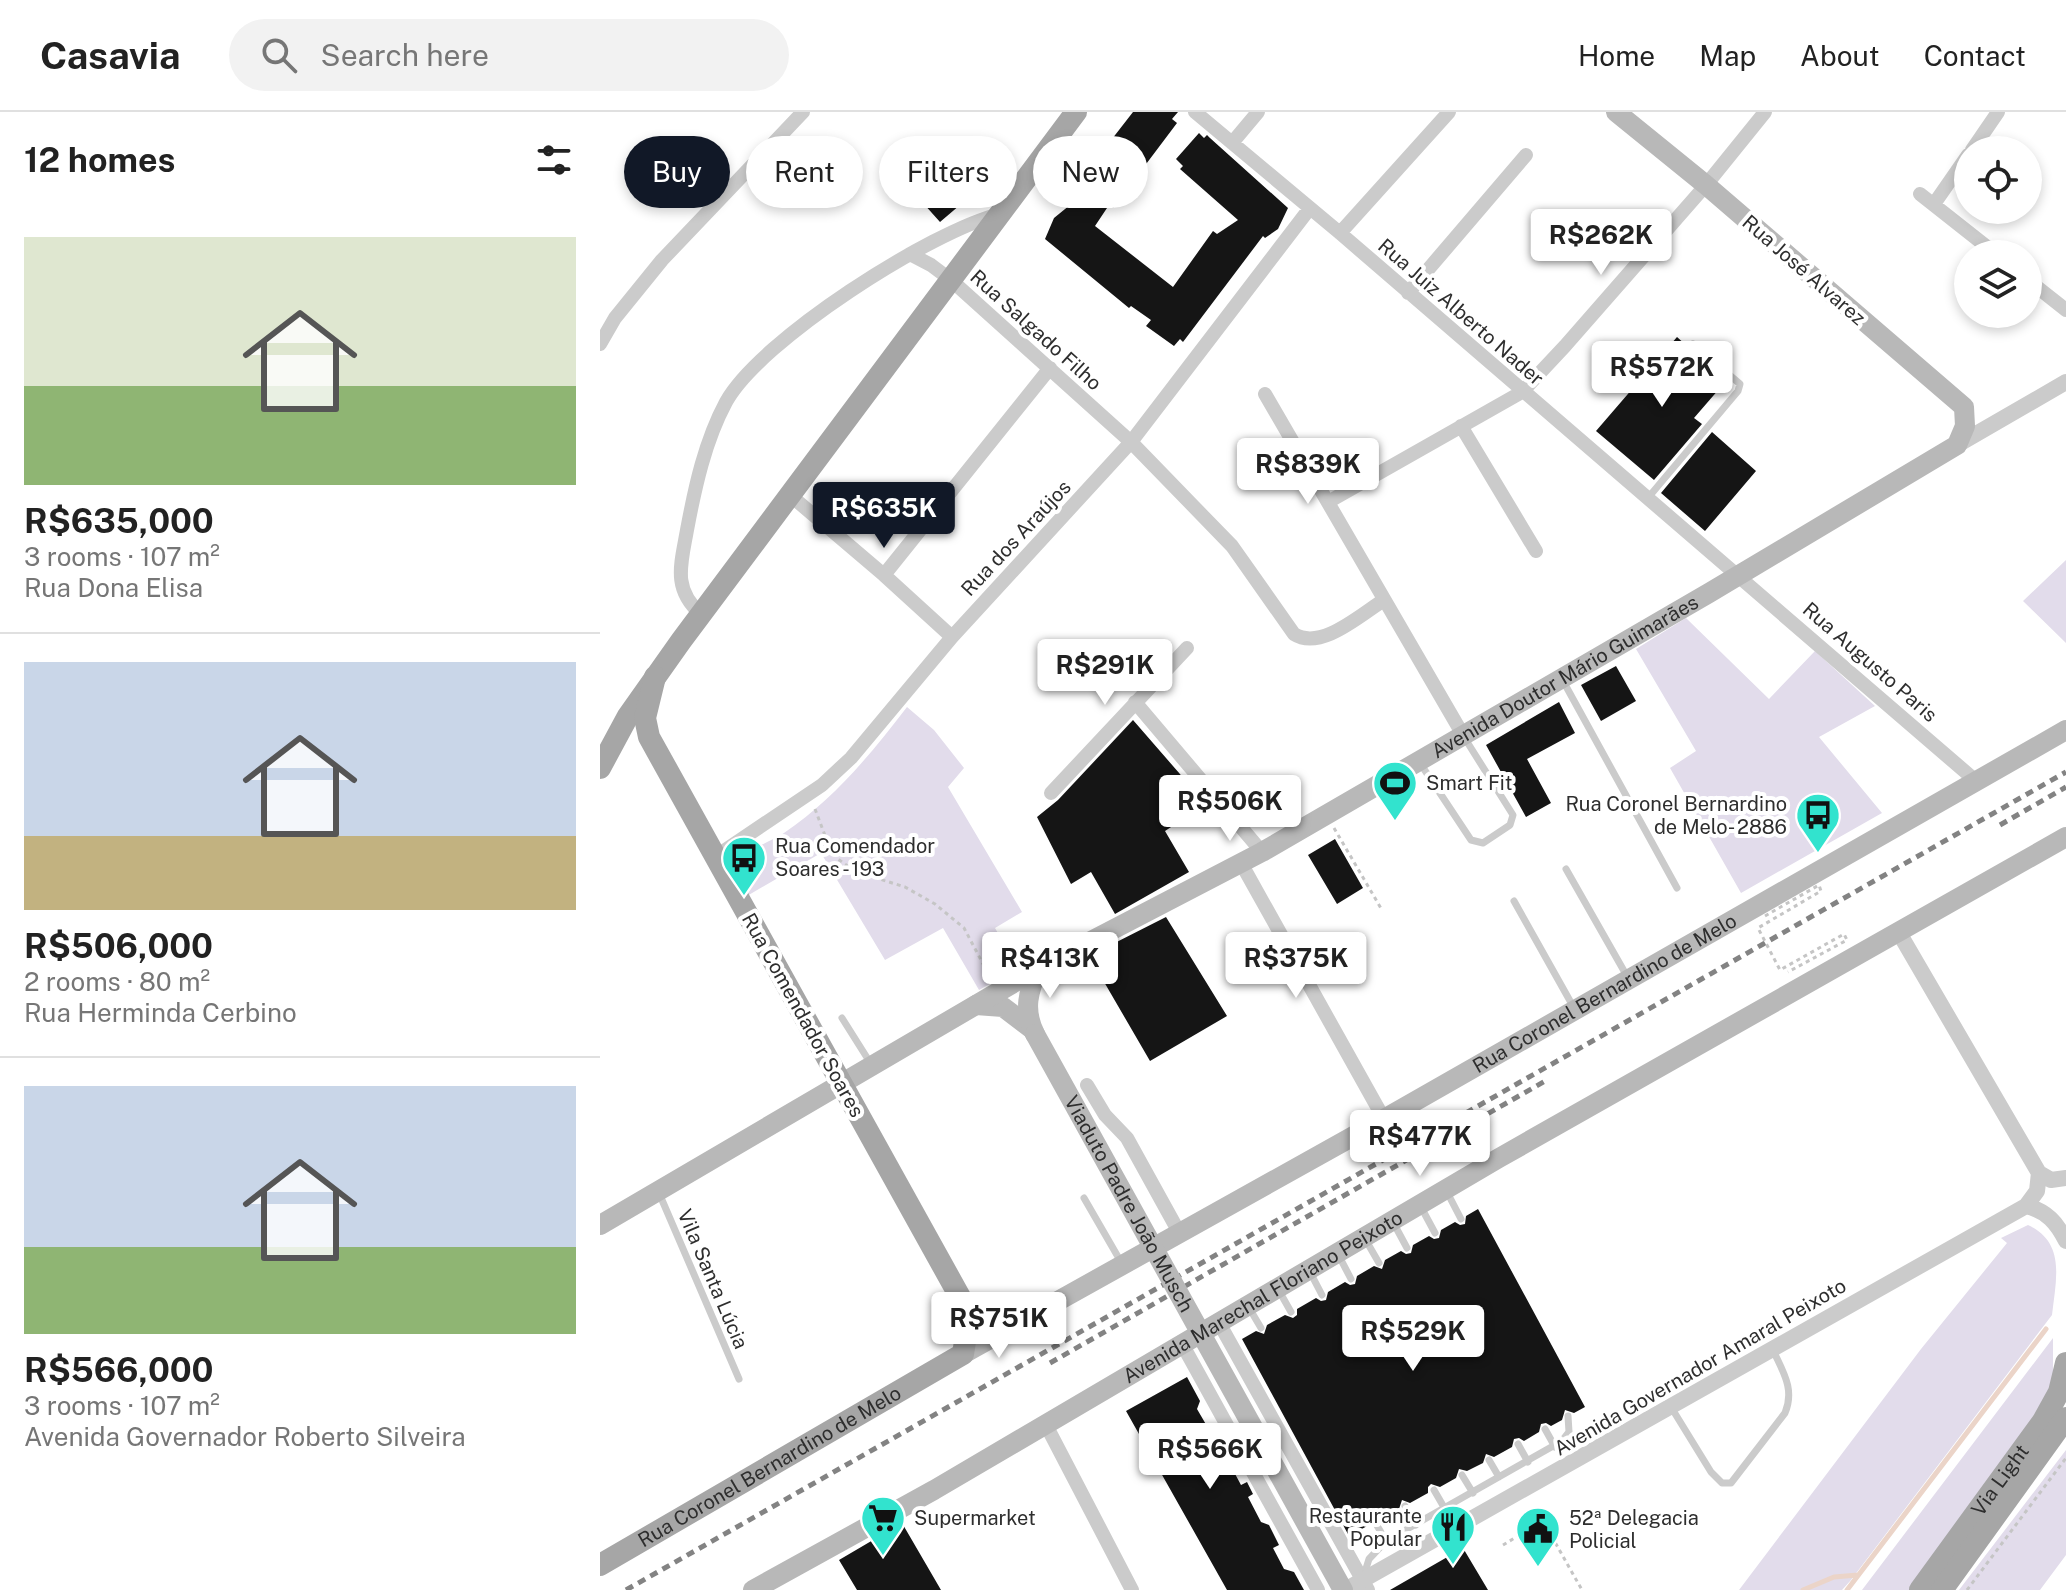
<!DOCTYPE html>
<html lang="en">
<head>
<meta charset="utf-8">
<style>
	body { margin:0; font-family:"Public Sans",sans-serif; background:#f2f2f2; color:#222; height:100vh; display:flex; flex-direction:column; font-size:30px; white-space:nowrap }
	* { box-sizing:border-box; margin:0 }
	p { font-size:26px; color:#767676 }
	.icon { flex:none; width:44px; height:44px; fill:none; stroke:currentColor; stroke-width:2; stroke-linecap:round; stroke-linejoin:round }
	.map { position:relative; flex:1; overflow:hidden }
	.side { display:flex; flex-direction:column; background:#fff; width:600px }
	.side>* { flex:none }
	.hud { position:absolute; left:24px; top:24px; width:760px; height:72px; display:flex; gap:16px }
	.buttons { position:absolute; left:1354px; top:24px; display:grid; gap:16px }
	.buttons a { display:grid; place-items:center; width:88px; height:88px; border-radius:50%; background:#fff; box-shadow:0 4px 12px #0003; font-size:40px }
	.price { position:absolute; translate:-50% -68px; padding:0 18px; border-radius:8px; background:#fff; color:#222; font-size:26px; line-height:52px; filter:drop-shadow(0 2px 4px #0008) }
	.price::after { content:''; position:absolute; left:50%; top:48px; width:24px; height:18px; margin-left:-12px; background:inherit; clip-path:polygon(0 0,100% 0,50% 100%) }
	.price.on { background:#111827; color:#fff }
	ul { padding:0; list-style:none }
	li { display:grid; align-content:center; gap:16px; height:424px; padding:0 24px }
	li+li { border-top:2px solid #e0e0e0 }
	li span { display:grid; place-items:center; height:248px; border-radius:0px; color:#555 }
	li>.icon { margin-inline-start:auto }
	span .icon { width:144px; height:144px; fill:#fffc; stroke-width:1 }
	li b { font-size:34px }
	h2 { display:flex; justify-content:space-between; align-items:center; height:96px; padding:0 24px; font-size:34px }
	.pill { padding:0 28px; border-radius:36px; background:#fff; box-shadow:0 4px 12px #0003; font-size:28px; line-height:72px }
	.pill.on { background:#111827; color:#fff }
	header { display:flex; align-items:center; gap:48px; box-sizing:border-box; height:112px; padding:0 40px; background:#fff; border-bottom:2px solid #e0e0e0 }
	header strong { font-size:38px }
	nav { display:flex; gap:44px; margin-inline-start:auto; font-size:28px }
	.search { width:560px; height:72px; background:#f2f2f2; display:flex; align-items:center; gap:20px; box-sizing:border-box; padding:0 28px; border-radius:44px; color:#767676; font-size:30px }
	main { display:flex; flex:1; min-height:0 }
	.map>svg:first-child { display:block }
	.green { fill:#e2dceb }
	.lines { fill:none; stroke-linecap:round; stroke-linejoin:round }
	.stream { stroke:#ebd4c8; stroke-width:5 }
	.building { fill:#151515 }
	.path { stroke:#c5c5c5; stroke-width:3; stroke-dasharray:4 4; stroke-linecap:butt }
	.service { stroke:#cbcbcb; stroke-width:7 }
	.minor { stroke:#cbcbcb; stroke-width:14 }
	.tertiary { stroke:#cbcbcb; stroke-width:16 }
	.secondary { stroke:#b8b8b8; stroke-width:20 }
	.primary { stroke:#a6a6a6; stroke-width:22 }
	.rail { stroke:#838383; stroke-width:5; stroke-dasharray:8 6; stroke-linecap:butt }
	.path-bridge { stroke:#c5c5c5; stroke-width:3; stroke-dasharray:4 4; stroke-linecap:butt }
	.secondary-bridge { stroke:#b8b8b8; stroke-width:20 }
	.labels { text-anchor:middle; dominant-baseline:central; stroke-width:8; stroke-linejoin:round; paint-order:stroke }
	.street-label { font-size:20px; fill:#2e2e2e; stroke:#fff }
	.poi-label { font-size:20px; fill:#2e2e2e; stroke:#fff; text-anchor:start }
</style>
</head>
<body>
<header>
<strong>Casavia</strong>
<div class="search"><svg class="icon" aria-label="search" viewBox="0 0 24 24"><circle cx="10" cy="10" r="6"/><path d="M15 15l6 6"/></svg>Search here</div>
<nav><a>Home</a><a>Map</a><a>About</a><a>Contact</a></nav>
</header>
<main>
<section class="side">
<h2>12 homes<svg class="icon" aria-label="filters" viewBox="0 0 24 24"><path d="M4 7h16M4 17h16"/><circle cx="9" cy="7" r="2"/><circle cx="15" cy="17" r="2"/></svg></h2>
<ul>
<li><span style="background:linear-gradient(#dfe7d0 60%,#8fb573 0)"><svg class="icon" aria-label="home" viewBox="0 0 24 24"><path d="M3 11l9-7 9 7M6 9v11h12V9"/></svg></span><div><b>R$635,000</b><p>3 rooms · 107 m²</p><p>Rua Dona Elisa</p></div></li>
<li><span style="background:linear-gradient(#c9d6e8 70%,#c2b280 0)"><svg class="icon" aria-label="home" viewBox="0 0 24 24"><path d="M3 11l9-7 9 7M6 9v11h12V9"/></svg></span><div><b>R$506,000</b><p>2 rooms · 80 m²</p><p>Rua Herminda Cerbino</p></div></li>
<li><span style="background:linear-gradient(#c9d6e8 65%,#8fb573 0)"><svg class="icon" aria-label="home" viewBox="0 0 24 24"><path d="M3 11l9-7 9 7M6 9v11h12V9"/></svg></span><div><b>R$566,000</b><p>3 rooms · 107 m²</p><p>Avenida Governador Roberto Silveira</p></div></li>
</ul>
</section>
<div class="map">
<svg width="1466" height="1478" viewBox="0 0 1466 1478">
	<rect width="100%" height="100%" fill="#fff"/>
	<path class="green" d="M1466 448V531L1423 489Z
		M1086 506 1169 587 1215 539 1275 594 1219 625 1282 701 1141 781 1070 656 1096 639 1036 537Z
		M307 595 334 618 364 656 348 675 422 800 395 816 418 856 379 878 343 816 285 848 221 741 147 784 134 757C144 737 167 732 184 721 233 688 271 642 307 595Z
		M1428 1113C1466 1131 1456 1167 1452 1203L1251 1468 1242 1478H1139L1321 1237 1407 1131 1401 1126Z
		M1453 1226V1265L1449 1293 1311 1478H1262Z
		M1466 1338V1443L1440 1478H1359Z"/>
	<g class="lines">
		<path class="stream" d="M1203 1478 1234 1465 1258 1463
			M1247 1478 1446 1217"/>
	</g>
	<path class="building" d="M533 0H578L572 7 577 11 513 96 509 93 495 114 573 175 613 119 617 122 638 108 580 57 583 54 576 47 599 21 604 26 607 23 610 26 688 96 678 117 665 126 663 124 583 230 580 227 574 234 546 214 551 208 531 194 529 196 445 127 454 106 481 84 476 80 480 75 477 72Z
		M315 30 367 87 340 110 289 53Z
		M1077 225 1126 269 1094 306 1102 312 1054 368 996 319Z
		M1112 320 1156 359 1105 419 1061 381Z
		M1016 554 1036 589 1001 609 981 573Z
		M959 590 975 621 927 647 951 691 926 705 886 633Z
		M533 608 606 692 565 719 589 760 515 802 491 760 471 772 437 705 458 688Z
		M735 727 763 776 737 792 708 743Z
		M566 805 627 904 550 949 489 844Z
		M878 1097 985 1295 974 1301 965 1298 962 1308 951 1314 946 1311 941 1312 939 1320 924 1329 919 1326 914 1327 912 1335 894 1345 886 1342 883 1351 867 1359 859 1357 856 1366 840 1375 831 1372 828 1375V1381L810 1391 802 1388 799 1397 781 1407 772 1404 769 1407V1413L749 1424 642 1227 656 1219 664 1222 667 1213 685 1203 693 1206 697 1203V1197L716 1186 721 1189 726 1188 728 1180 745 1170 750 1173 755 1172 757 1164 774 1154 782 1157 785 1148 801 1139 806 1142 811 1141 813 1133 829 1124 834 1127 839 1126 841 1118 855 1110 860 1113 865 1112 866 1104Z
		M587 1265 600 1289 597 1297 611 1321 616 1317 628 1337 626 1345 641 1373 647 1370 653 1382 648 1385 661 1410 669 1413 679 1433 673 1436 684 1457 694 1460 704 1478H627L526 1299Z
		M302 1411 341 1478H257L239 1448Z
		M863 1436 888 1478H790Z"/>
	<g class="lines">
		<path class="path" d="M215 697 226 726 238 747 254 759 305 775 335 792 364 816 390 865
			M734 716 782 798
			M922 1421 931 1436
			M903 1433 943 1409 982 1478
			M1367 1478 1466 1346"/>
		<path class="service" d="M1047 387 1138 279 1140 272 1093 232
			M962 567 1077 776
			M820 651 871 728 883 731 910 713 913 703 864 625
			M966 757 1028 866
			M914 789 974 896
			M242 906 271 952
			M847 1080 861 1107
			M59 1081 139 1267
			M484 1086 521 1150
			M821 1095 835 1121
			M793 1110 807 1136
			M764 1125 779 1151
			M739 1144 751 1167
			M710 1160 722 1183
			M678 1177 691 1200
			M648 1194 661 1216
			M1071 1295 1111 1360 1122 1371H1131L1185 1301C1195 1277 1183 1260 1173 1238
			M945 1317 955 1335
			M918 1332 928 1350
			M889 1348 899 1365
			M862 1363 873 1381
			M834 1378 845 1397
			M805 1394 816 1413
			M775 1410 786 1429
			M763 1466 769 1447 786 1429 962 1329 969 1320 968 1304"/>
		<path class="minor" d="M595 0 740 121 1376 669
			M632 31 658 0
			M1372 38 1398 0
			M1320 82 1396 142
			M1334 92 1368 43
			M740 121 849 0
			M310 142 331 153 351 168 531 330 632 434 694 522C721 539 760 503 784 488
			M1428 168 1466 198
			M808 181 926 43
			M0 232 15 206 62 148 203 0
			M665 282 863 623
			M861 314 936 439
			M190 383 284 463 352 525
			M728 390 922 280 965 234 1106 73 1165 0
			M284 463 450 256
			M101 502C72 477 81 452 87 418 95 375 105 329 126 290 160 228 331 119 400 102
			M535 590 662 740
			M451 681 587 536
			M115 745 222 673 251 646 352 525 531 330 710 96
			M641 751 784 1007
			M487 973 505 1003 527 1026 580 1122
			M618 1209 768 1478
			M581 1230 718 1478
			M445 1311 532 1478"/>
		<path class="tertiary" d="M1357 333 1466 270
			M1298 819 1439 1061 1451 1068 1466 1066
			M1426 1094C1447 1099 1457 1111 1466 1129
			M745 1478 1426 1094 1437 1079 1439 1061"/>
		<g class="secondary">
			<path d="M376 893 403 895 432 917"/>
			<path d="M435 922C423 898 428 879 439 856"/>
			<path id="s1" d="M0 1113 439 856 662 740 1109 481 1357 333 1365 314 1364 295 1106 73 1016 0"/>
			<path d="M365 1194 385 1206 413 1215"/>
			<path id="s2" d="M363 1242 784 1007 1466 618"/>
			<path id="s3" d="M153 1478 334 1378 899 1046 1466 725"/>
		</g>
		<g class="primary">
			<path d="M0 656 28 604 81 529 476 0"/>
			<path id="s4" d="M0 1453 363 1242 367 1217 365 1194 49 625 45 606 55 565"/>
			<path id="s5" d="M1320 1478 1443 1309 1459 1280 1466 1251"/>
			<path d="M1342 1478 1466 1306"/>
		</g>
		<path class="rail" d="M1400 713 1466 675
			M450 1251 947 968
			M26 1478 1466 660"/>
		<path class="path-bridge" d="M1165 804 1219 773 1221 779 1158 816 1180 858 1244 822 1247 828 1188 860"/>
		<path class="secondary-bridge" id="s6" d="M435 922 743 1478"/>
	</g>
	<defs>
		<g id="stadium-pin" transform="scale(2.3)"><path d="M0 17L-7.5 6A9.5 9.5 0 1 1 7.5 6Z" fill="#32e3ce" stroke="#fff"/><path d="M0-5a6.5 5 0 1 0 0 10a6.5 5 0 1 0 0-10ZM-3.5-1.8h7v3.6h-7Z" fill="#111"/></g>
		<g id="bus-pin" transform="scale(2.3)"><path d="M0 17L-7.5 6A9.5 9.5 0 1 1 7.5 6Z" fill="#32e3ce" stroke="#fff"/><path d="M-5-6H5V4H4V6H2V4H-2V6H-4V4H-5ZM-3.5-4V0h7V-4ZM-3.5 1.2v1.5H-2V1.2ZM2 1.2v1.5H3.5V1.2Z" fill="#111"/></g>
		<g id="supermarket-pin" transform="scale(2.3)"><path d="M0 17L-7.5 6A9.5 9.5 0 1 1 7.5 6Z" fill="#32e3ce" stroke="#fff"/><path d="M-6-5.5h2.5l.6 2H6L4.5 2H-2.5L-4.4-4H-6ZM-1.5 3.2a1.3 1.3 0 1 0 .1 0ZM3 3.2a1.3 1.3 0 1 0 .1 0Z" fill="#111"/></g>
		<g id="restaurant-pin" transform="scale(2.3)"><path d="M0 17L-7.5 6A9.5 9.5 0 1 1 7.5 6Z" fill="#32e3ce" stroke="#fff"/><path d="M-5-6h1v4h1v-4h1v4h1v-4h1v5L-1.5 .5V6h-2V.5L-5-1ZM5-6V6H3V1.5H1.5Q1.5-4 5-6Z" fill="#111"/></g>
		<g id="civic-pin" transform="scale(2.3)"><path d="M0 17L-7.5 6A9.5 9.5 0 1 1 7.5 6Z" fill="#32e3ce" stroke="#fff"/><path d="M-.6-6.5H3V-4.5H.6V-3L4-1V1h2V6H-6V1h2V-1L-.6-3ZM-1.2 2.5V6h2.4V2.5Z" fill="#111"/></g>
	</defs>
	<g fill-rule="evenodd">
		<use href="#stadium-pin" x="795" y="671"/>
		<use href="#bus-pin" x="1218" y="703"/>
		<use href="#bus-pin" x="144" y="746"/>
		<use href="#supermarket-pin" x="283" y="1406"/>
		<use href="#restaurant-pin" x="853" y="1415"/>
		<use href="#civic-pin" x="938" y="1417"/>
	</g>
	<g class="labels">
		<g class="street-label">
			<text transform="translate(1204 158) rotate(41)">Rua José Alvarez</text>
			<text transform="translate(861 200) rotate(41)">Rua Juiz Alberto Nader</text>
			<text transform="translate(436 218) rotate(42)">Rua Salgado Filho</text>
			<text transform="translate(416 426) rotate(-47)">Rua dos Araújos</text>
			<text transform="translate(1270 550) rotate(41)">Rua Augusto Paris</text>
			<text stroke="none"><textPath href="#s1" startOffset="1110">Avenida Doutor Mário Guimarães</textPath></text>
			<text stroke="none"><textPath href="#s2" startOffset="736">Rua Coronel Bernardino de Melo</textPath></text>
			<text transform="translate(203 903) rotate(61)">Rua Comendador Soares</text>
			<text stroke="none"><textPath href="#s6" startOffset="194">Viaduto Padre João Musch</textPath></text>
			<text transform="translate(113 1167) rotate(67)">Vila Santa Lúcia</text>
			<text stroke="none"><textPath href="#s3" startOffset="588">Avenida Marechal Floriano Peixoto</textPath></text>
			<text transform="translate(1100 1255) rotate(-30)">Avenida Governador Amaral Peixoto</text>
			<text stroke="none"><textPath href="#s4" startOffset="196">Rua Coronel Bernardino de Melo</textPath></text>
			<text stroke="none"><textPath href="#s5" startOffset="136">Via Light</textPath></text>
		</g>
		<g class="poi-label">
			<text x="826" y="671">Smart Fit</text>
			<text x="1187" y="692" text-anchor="end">Rua Coronel Bernardino<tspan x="1187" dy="23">de Melo- 2886</tspan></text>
			<text x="175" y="734">Rua Comendador<tspan x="175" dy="23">Soares - 193</tspan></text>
			<text x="822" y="1404" text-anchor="end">Restaurante<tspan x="822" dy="23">Popular</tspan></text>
			<text x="314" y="1406">Supermarket</text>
			<text x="969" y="1406">52ª Delegacia<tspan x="969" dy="23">Policial</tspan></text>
		</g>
	</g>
</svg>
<div class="buttons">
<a><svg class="icon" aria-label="locate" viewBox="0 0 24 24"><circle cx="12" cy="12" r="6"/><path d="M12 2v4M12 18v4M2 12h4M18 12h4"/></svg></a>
<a><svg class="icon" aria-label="layers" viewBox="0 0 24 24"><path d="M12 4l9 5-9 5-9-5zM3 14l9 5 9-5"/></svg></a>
</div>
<b class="price" style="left:1001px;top:165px">R$262K</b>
<b class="price" style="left:1062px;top:297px">R$572K</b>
<b class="price" style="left:708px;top:394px">R$839K</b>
<b class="price on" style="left:284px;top:438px">R$635K</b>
<b class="price" style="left:505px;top:595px">R$291K</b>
<b class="price" style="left:630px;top:731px">R$506K</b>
<b class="price" style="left:450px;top:888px">R$413K</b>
<b class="price" style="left:696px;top:888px">R$375K</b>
<b class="price" style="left:820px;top:1066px">R$477K</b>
<b class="price" style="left:399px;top:1248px">R$751K</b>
<b class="price" style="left:813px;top:1261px">R$529K</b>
<b class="price" style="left:610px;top:1379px">R$566K</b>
<div class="hud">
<a class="pill on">Buy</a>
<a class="pill">Rent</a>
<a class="pill">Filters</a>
<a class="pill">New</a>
</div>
</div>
</main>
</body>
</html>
